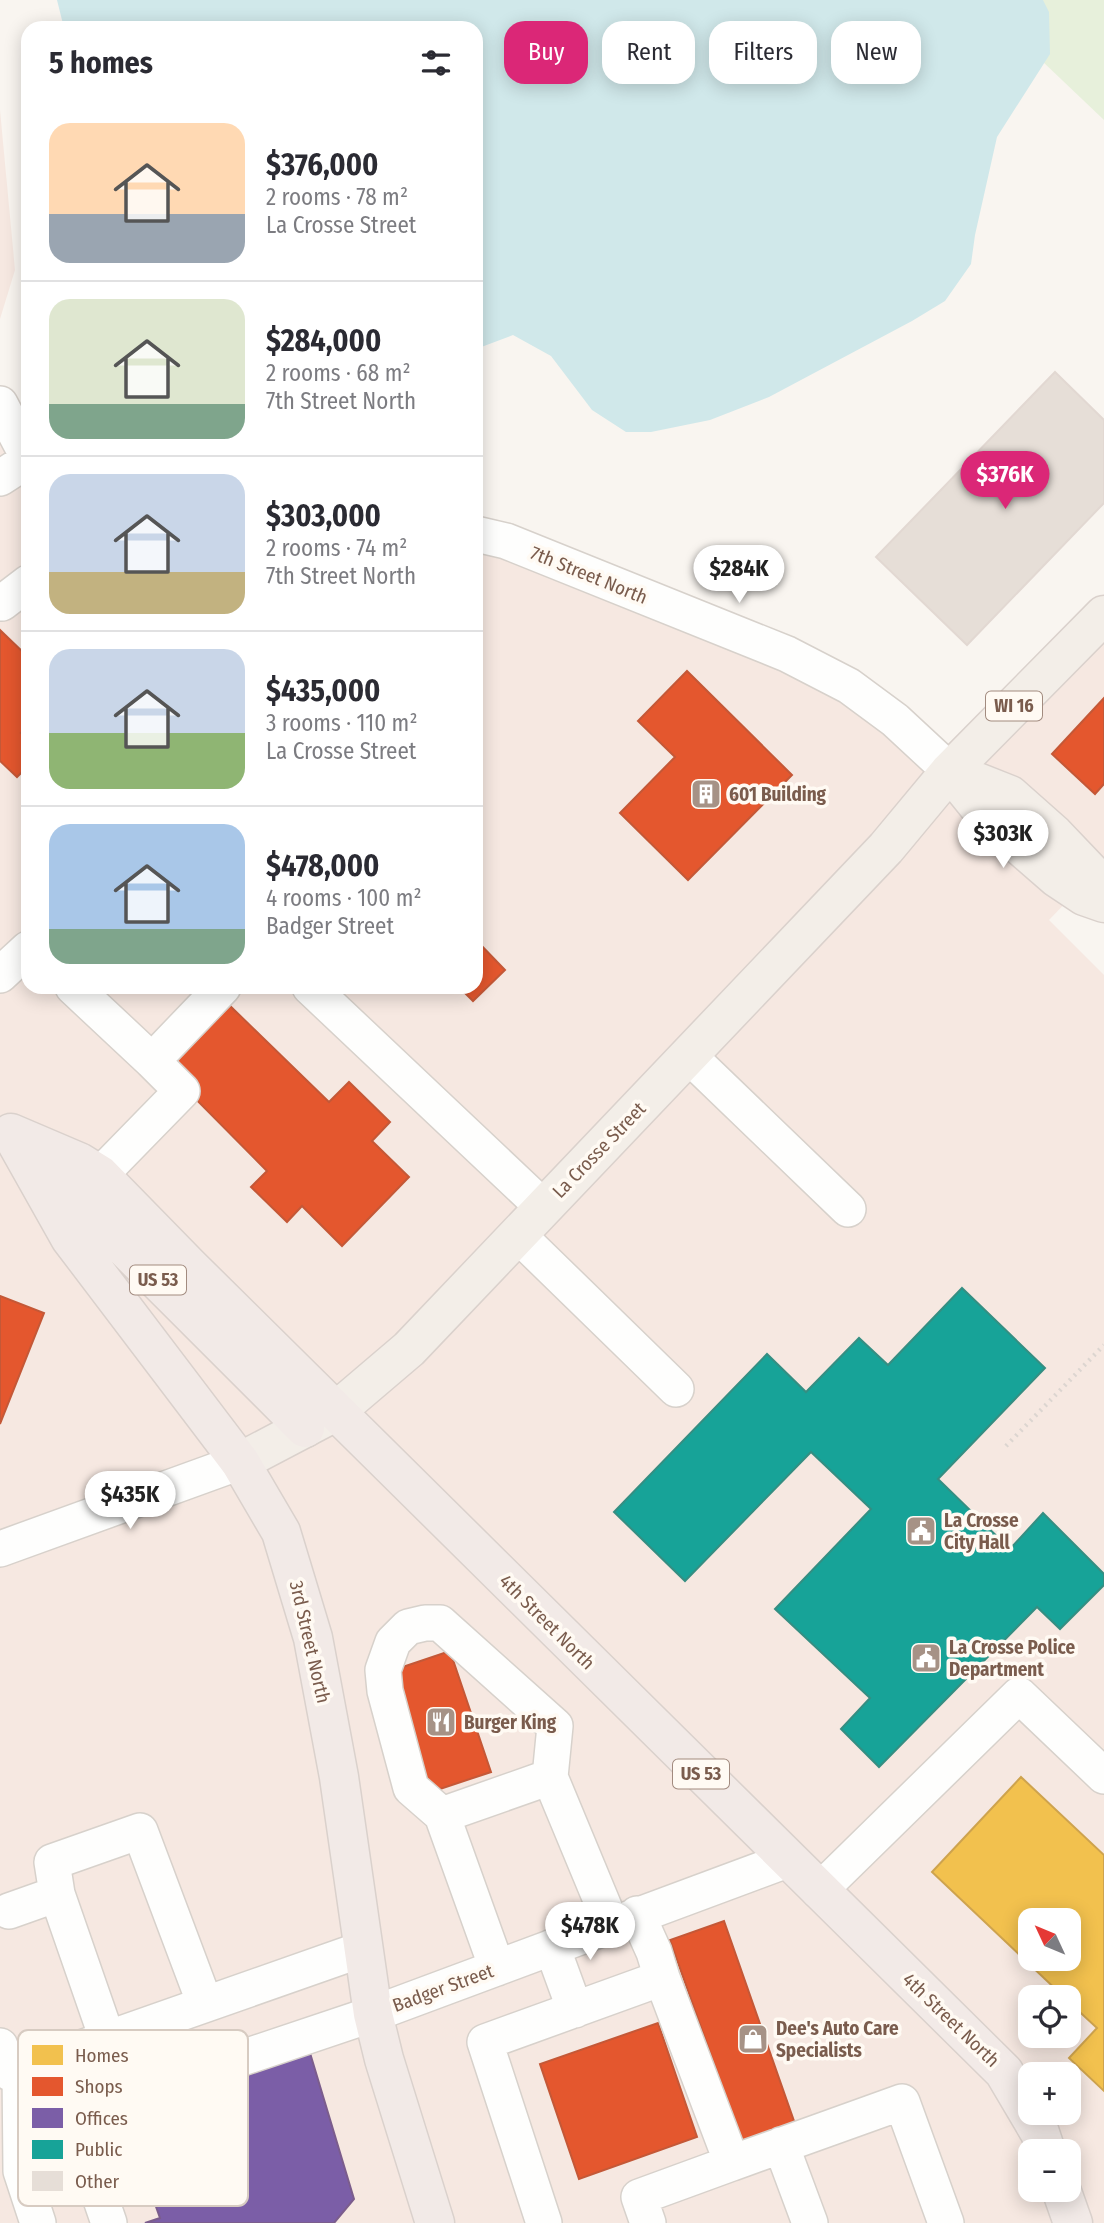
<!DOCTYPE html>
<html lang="en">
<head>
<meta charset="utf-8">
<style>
	body { margin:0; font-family:"Fira Sans Condensed",sans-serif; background:#f7f7f7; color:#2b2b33; height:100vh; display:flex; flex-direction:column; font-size:26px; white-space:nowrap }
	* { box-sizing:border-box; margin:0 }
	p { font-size:23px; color:#7c7c81 }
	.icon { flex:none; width:38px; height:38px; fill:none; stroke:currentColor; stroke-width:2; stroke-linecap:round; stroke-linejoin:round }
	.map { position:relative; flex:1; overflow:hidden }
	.details { position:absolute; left:21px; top:21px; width:462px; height:973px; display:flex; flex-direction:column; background:#fff; border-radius:21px; box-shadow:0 4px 18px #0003 }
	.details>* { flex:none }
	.top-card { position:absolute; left:504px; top:21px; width:494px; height:63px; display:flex; gap:14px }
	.needle { width:46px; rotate:314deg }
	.fabs { position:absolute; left:1018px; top:1908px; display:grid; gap:14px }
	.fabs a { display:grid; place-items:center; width:63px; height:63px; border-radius:14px; background:#fff; box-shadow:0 4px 18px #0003; font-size:35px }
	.price { position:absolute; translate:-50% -60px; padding:0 16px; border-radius:24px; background:#fff; color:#222; font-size:23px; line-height:46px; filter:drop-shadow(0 2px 4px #0008) }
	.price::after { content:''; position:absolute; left:50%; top:42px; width:21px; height:16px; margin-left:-10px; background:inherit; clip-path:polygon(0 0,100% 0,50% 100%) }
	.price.active { background:#db2777; color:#fff }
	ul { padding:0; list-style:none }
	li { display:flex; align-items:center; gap:21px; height:175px; padding:0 28px }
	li+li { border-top:2px solid #e1e1e2 }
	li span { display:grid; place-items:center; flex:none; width:196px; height:140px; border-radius:21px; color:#555 }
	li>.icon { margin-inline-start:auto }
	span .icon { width:84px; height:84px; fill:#fffc; stroke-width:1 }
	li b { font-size:30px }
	h2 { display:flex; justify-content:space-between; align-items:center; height:84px; padding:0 28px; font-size:30px }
	.chip { padding:0 24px; border-radius:21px; background:#fff; box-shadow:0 4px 18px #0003; font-size:24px; line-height:63px }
	.chip.active { background:#db2777; color:#fff }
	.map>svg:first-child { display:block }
	.commercial { fill:#f6e8e1; fill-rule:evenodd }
	.green { fill:#e7f0db }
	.water { fill:#d0e8ea }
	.homes { fill:#f2c14e; stroke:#cea34e; stroke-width:2; fill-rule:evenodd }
	.shops { fill:#e4572e; stroke:#c45837; stroke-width:2 }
	.offices { fill:#7b5ea7; stroke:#7b5d8c; stroke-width:2 }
	.public { fill:#17a398; stroke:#358e82; stroke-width:2 }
	.building { fill:#e6ded7; stroke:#e2d8d2; stroke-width:2 }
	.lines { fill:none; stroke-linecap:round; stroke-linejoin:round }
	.minor-casing { stroke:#d7d1cb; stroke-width:38 }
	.major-casing { stroke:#dad1cc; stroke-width:41 }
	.highway-casing { stroke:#dad1cc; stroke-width:41 }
	.path { stroke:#dcd5d0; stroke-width:4.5; stroke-dasharray:2 5; stroke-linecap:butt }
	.minor { stroke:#fefefd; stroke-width:35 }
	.major { stroke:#f3eee8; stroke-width:38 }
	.highway { stroke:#f2eae7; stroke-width:38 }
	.labels { text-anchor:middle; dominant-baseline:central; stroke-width:7; stroke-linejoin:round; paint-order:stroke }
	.shield { fill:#fffaf3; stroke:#a28b7f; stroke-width:2 }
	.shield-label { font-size:18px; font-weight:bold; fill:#7a5c4d }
	.street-label { font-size:19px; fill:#7a5c4d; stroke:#fffaf3 }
	.poi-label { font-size:19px; font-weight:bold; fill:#7a5c4d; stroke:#fffaf3; text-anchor:start }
	.key { fill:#fffaf3; stroke:#d7cbc1; stroke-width:2 }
	.key-label { font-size:19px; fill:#7a5c4d }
</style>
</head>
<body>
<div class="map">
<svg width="1104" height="2223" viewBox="0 0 1104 2223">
	<rect width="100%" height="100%" fill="#f9f5f0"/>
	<path class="commercial" d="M0 110 15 270 0 319Z
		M0 404 28 457V987H476V534L787 654 950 771 1104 615V863L1049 920 1104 975V2223H0ZM1031 1920H1069V1958H1031ZM1031 1997H1069V2035H1031ZM1031 2074H1069V2112H1031ZM1031 2151H1069V2189H1031Z"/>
	<path class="green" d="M978 0H1104V120Z"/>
	<path class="water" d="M57 0H1043L1049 12 1050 54 997 137 975 235 971 264 945 301 912 321 769 397 710 420 651 432H626L592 410 551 356 513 335 476 349V28H64Z"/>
	<path class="homes" d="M1021 1777 1104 1855V2091L1069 2058 1097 2028 1069 2002V1997H1064L932 1872ZM1031 1920H1069V1958H1031Z"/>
	<path class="shops" d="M0 630 28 657V726L21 733 28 739V766L17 777 0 761Z
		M687 671 792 775 688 880 620 813 675 757 638 721Z
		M1104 698V784L1095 794 1052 754Z
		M476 940 505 970 473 1001 459 987H476Z
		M225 1001 329 1102 349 1082 390 1122 372 1141 409 1177 342 1246 302 1206 287 1222 251 1187 267 1171 165 1068Z
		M0 1296 44 1313 0 1424Z
		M450 1651 491 1772 431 1792 391 1671Z
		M724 1921 795 2124 742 2143 670 1940Z
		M658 2023 697 2137 579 2179 540 2064Z"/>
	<path class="offices" d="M310 2053 354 2199 334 2223H145L160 2218 125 2119Z"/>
	<path class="public" d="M962 1288 1045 1368 938 1479 1010 1549 1043 1513 1104 1574V1585L1060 1629 1037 1607 879 1767 841 1729 870 1698 775 1609 871 1509 811 1452 685 1581 614 1512 767 1354 806 1392 859 1338 888 1365Z"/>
	<path class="building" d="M1055 372 1104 420V503L967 645 876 557Z"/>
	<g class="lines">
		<g class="minor-casing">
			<path id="minor" d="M0 404 28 457
				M0 478 28 460
				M476 534 506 541 787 654 849 686 895 720 950 771
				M2 603 28 583
				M0 975 28 949
				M73 987 152 1061 223 987
				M310 987 544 1208
				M689 1056 848 1209
				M100 1175 182 1091 152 1061
				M518 1235 676 1389
				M0 1549 240 1462
				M442 1815 550 1777
				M819 1891 1019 1695 1104 1776
				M57 1894 107 2038
				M9 1911 57 1894 52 1862 140 1831 205 2004
				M637 1914 654 1952 662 1978
				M552 1947 575 2010
				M497 1968 442 1815 411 1788 385 1691 383 1670 393 1642 408 1627 425 1623H440L555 1726 550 1777 611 1924
				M0 2046 10 2073 363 1949
				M20 2069 21 2171 38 2223
				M781 2145 810 2223
				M732 2163 902 2102 946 2223
				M109 2223 72 2115 373 2014 787 1860
				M544 2223 485 2042 662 1978 732 2163 639 2197 648 2223"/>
		</g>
		<g class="major-casing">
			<path id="major" d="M950 771 988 818 1057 878 1084 896 1104 903
				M952 772 1010 795 1054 834 1092 874 1104 896
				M240 1462 335 1412 409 1349 886 848 950 771 1104 615"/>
		</g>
		<g class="highway-casing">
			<path id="highway" d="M11 1133 79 1162 100 1175 189 1266 1004 2072 1040 2133 1046 2151
				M11 1133 70 1238 240 1462 281 1532 313 1638 339 1777 373 2014 384 2059 435 2223
				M44 1167 305 1428
				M1061 2189 1073 2223"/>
		</g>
		<path class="path" d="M1006 1446 1104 1345"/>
		<use href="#minor" class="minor"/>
		<use href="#major" class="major"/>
		<use href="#highway" class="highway"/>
	</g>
	<defs>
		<g id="building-square" transform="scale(1.575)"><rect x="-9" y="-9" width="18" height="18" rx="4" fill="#a69286" stroke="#fffaf3"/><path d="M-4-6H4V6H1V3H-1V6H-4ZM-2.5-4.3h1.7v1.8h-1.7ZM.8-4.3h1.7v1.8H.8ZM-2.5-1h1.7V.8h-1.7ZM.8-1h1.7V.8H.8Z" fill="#fff"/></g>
		<g id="civic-square" transform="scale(1.575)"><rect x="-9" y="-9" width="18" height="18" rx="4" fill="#a69286" stroke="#fffaf3"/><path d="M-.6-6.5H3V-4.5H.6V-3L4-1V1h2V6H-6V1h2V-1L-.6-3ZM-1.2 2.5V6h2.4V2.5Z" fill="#fff"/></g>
		<g id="restaurant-square" transform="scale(1.575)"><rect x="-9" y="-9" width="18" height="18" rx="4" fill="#a69286" stroke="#fffaf3"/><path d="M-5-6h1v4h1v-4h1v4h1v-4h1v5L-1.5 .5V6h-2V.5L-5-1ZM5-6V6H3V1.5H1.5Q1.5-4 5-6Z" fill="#fff"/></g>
		<g id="shop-square" transform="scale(1.575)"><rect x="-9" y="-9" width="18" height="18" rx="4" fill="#a69286" stroke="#fffaf3"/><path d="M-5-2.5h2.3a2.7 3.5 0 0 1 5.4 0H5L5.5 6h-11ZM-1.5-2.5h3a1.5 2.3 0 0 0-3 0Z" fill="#fff"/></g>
	</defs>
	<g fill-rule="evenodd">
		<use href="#building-square" x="706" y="794"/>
		<use href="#civic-square" x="921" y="1531"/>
		<use href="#civic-square" x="926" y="1658"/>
		<use href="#restaurant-square" x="441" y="1722"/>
		<use href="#shop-square" x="753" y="2039"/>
	</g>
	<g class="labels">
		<g class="shield">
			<rect x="986" y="691.5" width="56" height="29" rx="5"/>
			<rect x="130" y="1265.5" width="56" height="29" rx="5"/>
			<rect x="673" y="1759.5" width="56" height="29" rx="5"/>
		</g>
		<g class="shield-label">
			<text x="1014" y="706">WI 16</text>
			<text x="158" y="1280">US 53</text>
			<text x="701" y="1774">US 53</text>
		</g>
		<g class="street-label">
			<text transform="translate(589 575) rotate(22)">7th Street North</text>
			<text transform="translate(599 1150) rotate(-46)">La Crosse Street</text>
			<text transform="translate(547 1622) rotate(45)">4th Street North</text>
			<text transform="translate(310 1642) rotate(77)">3rd Street North</text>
			<text transform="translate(443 1988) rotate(-20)">Badger Street</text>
			<text transform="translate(951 2020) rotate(44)">4th Street North</text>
		</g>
		<g class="poi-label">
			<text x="729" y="794">601 Building</text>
			<text x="944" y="1520">La Crosse<tspan x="944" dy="22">City Hall</tspan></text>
			<text x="949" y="1647">La Crosse Police<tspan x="949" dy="22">Department</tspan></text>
			<text x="464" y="1722">Burger King</text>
			<text x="776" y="2028">Dee's Auto Care<tspan x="776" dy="22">Specialists</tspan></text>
		</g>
	</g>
	<rect x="18" y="2030" width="230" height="176" rx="10" class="key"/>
	<rect x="32" y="2045" width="31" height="20" fill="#f2c14e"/>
	<rect x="32" y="2077" width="31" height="19" fill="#e4572e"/>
	<rect x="32" y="2108" width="31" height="20" fill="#7b5ea7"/>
	<rect x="32" y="2140" width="31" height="19" fill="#17a398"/>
	<rect x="32" y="2171" width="31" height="20" fill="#e6ded7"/>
	<g class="key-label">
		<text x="75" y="2062">Homes</text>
		<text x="75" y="2093">Shops</text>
		<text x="75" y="2125">Offices</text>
		<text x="75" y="2156">Public</text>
		<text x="75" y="2188">Other</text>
	</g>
</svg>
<div class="fabs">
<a><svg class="needle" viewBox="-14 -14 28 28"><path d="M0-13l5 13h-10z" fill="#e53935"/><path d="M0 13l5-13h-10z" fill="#7c7c81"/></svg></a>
<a><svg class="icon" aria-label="locate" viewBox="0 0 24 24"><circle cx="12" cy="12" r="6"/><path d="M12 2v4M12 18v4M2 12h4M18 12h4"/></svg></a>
<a>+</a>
<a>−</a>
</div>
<b class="price active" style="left:1005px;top:511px">$376K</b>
<b class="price" style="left:739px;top:605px">$284K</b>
<b class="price" style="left:1003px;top:870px">$303K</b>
<b class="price" style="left:130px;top:1531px">$435K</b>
<b class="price" style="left:590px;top:1962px">$478K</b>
<div class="top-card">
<a class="chip active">Buy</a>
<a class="chip">Rent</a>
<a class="chip">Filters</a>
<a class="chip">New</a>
</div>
<section class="details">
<h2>5 homes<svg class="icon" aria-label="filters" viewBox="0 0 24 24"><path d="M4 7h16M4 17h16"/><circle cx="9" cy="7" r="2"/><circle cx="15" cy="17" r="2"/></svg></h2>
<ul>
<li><span style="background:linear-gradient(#ffd9b3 65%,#9aa5b1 0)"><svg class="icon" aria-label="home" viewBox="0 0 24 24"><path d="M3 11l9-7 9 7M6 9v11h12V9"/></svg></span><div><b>$376,000</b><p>2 rooms · 78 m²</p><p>La Crosse Street</p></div></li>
<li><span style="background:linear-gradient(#dfe7d0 75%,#7fa58c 0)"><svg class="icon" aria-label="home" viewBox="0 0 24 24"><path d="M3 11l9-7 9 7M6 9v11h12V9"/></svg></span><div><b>$284,000</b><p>2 rooms · 68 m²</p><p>7th Street North</p></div></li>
<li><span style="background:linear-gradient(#c9d6e8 70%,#c2b280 0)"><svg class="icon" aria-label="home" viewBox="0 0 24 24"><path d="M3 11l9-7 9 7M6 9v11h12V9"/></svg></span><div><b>$303,000</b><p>2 rooms · 74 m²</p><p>7th Street North</p></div></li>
<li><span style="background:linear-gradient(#c9d6e8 60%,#8fb573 0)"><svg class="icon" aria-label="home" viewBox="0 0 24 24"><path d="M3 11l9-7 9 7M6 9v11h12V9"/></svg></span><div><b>$435,000</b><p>3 rooms · 110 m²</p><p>La Crosse Street</p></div></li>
<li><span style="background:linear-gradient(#a9c7e8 75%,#7fa58c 0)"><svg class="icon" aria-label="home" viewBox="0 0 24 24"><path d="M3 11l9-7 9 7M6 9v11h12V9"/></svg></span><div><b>$478,000</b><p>4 rooms · 100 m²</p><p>Badger Street</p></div></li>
</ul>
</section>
</div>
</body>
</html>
